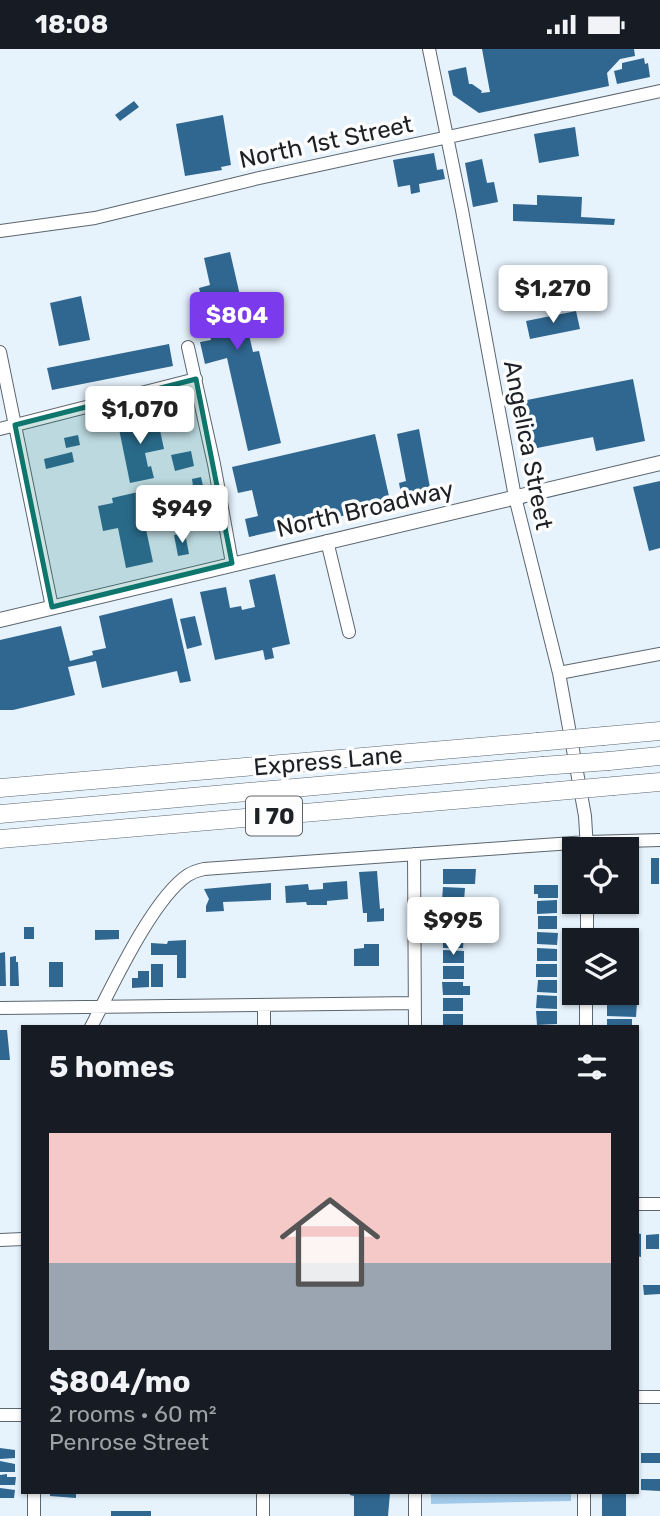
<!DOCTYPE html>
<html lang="en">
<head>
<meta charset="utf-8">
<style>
	body { margin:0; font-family:Rubik,sans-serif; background:#242831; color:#f1f3f6; height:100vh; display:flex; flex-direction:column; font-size:26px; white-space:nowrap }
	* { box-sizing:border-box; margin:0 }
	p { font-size:23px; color:#9ea1a6 }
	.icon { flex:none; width:38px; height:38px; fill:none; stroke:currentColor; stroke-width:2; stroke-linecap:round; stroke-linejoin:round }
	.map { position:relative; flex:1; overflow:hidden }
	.details { position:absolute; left:21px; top:976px; width:618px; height:469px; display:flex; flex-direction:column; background:#171b24; border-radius:0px; box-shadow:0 2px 5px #0004 }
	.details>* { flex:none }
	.fabs { position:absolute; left:562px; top:788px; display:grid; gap:14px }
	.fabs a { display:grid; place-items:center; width:77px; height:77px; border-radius:0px; background:#171b24; box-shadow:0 2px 5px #0004; font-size:35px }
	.price { position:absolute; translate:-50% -60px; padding:0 16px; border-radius:7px; background:#fff; color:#222; font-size:23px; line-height:46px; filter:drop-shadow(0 2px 4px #0008) }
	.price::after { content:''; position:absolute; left:50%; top:42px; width:21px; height:16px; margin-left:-10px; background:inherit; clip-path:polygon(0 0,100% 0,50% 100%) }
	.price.selected { background:#7c3aed; color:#fff }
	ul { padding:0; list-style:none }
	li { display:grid; align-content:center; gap:14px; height:371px; padding:0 28px }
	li+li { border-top:2px solid #363941 }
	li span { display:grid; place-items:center; height:217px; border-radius:0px; color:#555 }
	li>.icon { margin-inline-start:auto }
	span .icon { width:126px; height:126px; fill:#fffc; stroke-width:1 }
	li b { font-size:30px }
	h2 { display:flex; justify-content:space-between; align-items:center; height:84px; padding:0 28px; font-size:30px }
	.status { display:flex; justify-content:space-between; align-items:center; height:49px; padding:0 35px; background:#171b24; direction:ltr }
	.status svg { height:19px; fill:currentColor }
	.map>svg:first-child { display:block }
	.green { fill:#a1c9e9 }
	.building { fill:#306790 }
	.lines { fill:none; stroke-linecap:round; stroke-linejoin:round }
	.minor-casing { stroke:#5c666f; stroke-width:14 }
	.major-casing { stroke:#5c666f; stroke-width:16 }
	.highway-casing { stroke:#5c666f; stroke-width:19 }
	.minor { stroke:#fff; stroke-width:12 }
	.major { stroke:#fff; stroke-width:14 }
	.highway { stroke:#fff; stroke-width:18 }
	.highway-bridge-casing { stroke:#5c666f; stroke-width:19; stroke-linecap:butt }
	.highway-bridge { stroke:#fff; stroke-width:18 }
	.marked { fill:#0f766e; fill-opacity:0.2; stroke:#0f766e; stroke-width:5; stroke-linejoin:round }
	.labels { text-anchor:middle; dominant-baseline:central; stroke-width:7; stroke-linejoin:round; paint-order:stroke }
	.shield { fill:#fdfdfd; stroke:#606366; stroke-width:2 }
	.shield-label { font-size:23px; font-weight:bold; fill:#1d2125 }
	.street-label { font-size:24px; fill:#1d2125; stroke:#fdfdfd }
</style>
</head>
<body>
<div class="status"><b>18:08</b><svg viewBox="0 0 49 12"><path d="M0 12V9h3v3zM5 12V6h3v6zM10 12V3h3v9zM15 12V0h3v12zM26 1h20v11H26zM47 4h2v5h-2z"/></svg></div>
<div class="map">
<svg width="660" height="1467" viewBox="0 0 660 1467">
	<rect width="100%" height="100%" fill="#e6f2fc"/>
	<path class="green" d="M431 1444H571V1452L431 1455Z"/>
	<path class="building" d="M482 0H634L635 7 620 10 607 24 609 37 479 64 453 46 448 22 466 18 469 35H472L482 42 481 44 490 43Z
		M644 9 645 15 648 14 650 28 617 35 614 22 622 20V14Z
		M134 52 139 58 120 72 115 66Z
		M223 66 231 116 221 118 222 121 185 127 176 75Z
		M575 78 579 107 539 114 534 85Z
		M434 104 437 121 443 120 445 130 419 135 420 143 411 145 410 136 398 138 393 111Z
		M482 110 487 134 494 133 498 153 473 158 465 114Z
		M537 146 582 148 581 168 615 170 614 176 513 172V155L537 156Z
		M230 203 253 303 259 302 281 394 248 402 227 309 205 315 200 293 211 291 199 239 210 236 204 209Z
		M81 247 90 291 59 297 50 254Z
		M576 262 580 280 530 290 526 272Z
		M169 295 173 317 52 341 47 319Z
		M633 330 645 392 596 402 593 388 527 401 517 353Z
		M157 367 164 400 145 404 148 418 151 417 154 429 130 434 118 375Z
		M419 380 431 444 402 450 399 434 406 432 397 385Z
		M375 385 391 456 249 488 245 470 258 467 252 441 238 444 232 418Z
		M78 386 80 396 66 399 64 389Z
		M191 402 194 417 175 422 171 406Z
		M72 403 74 413 46 420 44 410Z
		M201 428 206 450 195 452 198 470 184 473 179 447 194 444 192 430Z
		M660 432V499L649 502 633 438Z
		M138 443 153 513 126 519 118 479 103 482 98 457 113 454 112 449Z
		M185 484 189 505 178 507 174 486Z
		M275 525 290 595 272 599 274 609 265 611 263 601 215 611 200 543 226 538 230 559 241 557 242 561 255 558 249 531Z
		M172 549 191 632 180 634 177 622 102 639 96 612 68 618 75 646 13 661H0V591L61 577 70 612 93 606 92 602 106 599 99 567Z
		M195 567 202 596 187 600 180 570Z
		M626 809H629V817H631L632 834H626Z
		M651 809H659V835H651Z
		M443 820H476L475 835H443Z
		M377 822 380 860 384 859V872L367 873V864H363L359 823Z
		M347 832 348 850 327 852V856H307L306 853 286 854 285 837 308 835 309 841 323 840V834Z
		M271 834V851L223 853 224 862 206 863V857L209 850 204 840Z
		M534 836H558V849H538V845H534Z
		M443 838 465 839 464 852 442 851Z
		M626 848 630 849V861L622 860 623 852H626Z
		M557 851V864L537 865V852Z
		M443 854H462L463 867H443Z
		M538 867H557V880H538Z
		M443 869 463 870V883H442Z
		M24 878H34V890H24Z
		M95 881H119V890L95 891Z
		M537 883 558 884 557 896 537 895Z
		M443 885 464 886 463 899H443Z
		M607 885H625V891H607Z
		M186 891V929H177V906H151V894L167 895 168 892Z
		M364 895H379V917H354V900L364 899Z
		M537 899 557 900V912H537Z
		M443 901 464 902V914H443Z
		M5 903 6 937H0V904Z
		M16 907V913H18L19 937H10V908Z
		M49 913H63V938H49Z
		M151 915H163V938H151Z
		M536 915H557V928H536Z
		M626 915 638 918V925H626Z
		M443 917H464V930H443Z
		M138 922H149V938L132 939V929H138Z
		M538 931H557V944L537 943Z
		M442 933H463V937H470V946H443Z
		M626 940 633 941 634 950H608V943H626Z
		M537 946 557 947V960L536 959Z
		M443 949H463V962H443Z
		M607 952 637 953 636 968 607 967Z
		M536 962H557V975L537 976Z
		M443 965H463V978H443Z
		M607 970H632V978H607Z
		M0 981H7L10 1011H0Z
		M637 1184 641 1185V1208L637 1207Z
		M659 1185V1200H646V1186Z
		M643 1236H660V1245L644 1246Z
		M0 1399 15 1401V1409L0 1410Z
		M641 1404H660V1414H641Z
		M0 1412 15 1415V1423H0Z
		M7 1425V1428H16L15 1436H0V1426Z
		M641 1430H660V1442L641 1441Z
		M0 1439 15 1441 14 1449H0Z
		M50 1444H76V1449L50 1447Z
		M350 1444H390L388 1467H354V1447L350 1446Z
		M602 1444H626V1467H602Z
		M111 1462H151V1467H111Z"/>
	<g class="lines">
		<g class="minor-casing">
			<path id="minor" d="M429 0 462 161 515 448 559 624 585 767 587 800
				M0 182 95 169 255 130 660 42
				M188 298 214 415 232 514
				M0 303 52 558
				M0 380 196 330
				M327 492 349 583
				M559 624 660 605
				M414 805 415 978
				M587 891V852
				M0 959 415 954
				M91 978C112 938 152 850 188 826 193 823 199 821 204 820L587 793 660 791
				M264 978V956
				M586 978V943
				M637 1155H660
				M0 1191 23 1190
				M637 1348H660
				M0 1366H23
				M34 1444V1467
				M415 1444V1467
				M263 1467V1444
				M584 1467V1444"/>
		</g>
		<g class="major-casing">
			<path id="major" d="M0 571 660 414"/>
		</g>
		<g class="highway-casing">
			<path id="highway" d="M604 687 660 682
				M609 712 660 707
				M614 737 660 733
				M0 739 537 693
				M0 765 542 717
				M0 790 547 743"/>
		</g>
		<use href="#minor" class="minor"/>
		<use href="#major" class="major"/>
		<use href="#highway" class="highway"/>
		<g class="highway-bridge-casing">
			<path id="highway-bridge" d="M537 693 604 687
				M542 717 609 712
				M547 743 614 737"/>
		</g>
		<use href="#highway-bridge" class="highway-bridge"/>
	</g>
	<path class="marked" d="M196 330 232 514 52 558 15 376Z"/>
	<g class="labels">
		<rect class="shield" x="246" y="747.5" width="56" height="39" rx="5"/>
		<g class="shield-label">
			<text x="274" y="767">I 70</text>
		</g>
		<g class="street-label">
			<text transform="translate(326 93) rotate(-12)">North 1st Street</text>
			<text transform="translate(528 396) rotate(79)">Angelica Street</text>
			<text transform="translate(365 460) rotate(-13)">North Broadway</text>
			<text transform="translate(328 712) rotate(-5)">Express Lane</text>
		</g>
	</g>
</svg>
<div class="fabs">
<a><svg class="icon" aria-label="locate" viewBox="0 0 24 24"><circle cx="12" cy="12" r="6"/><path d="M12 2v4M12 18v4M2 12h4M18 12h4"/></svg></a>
<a><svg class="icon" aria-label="layers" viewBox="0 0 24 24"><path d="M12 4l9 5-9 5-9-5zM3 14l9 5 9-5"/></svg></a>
</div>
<b class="price" style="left:553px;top:276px">$1,270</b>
<b class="price selected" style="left:237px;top:303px">$804</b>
<b class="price" style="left:140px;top:397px">$1,070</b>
<b class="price" style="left:182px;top:496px">$949</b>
<b class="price" style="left:453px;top:908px">$995</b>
<section class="details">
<h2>5 homes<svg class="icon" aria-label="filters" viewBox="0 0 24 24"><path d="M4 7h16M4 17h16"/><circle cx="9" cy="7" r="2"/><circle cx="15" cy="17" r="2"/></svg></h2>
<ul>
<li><span style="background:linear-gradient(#f6c9c9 60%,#9aa5b1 0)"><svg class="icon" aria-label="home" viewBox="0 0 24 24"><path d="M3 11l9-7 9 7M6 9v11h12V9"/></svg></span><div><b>$804/mo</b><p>2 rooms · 60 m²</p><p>Penrose Street</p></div></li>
</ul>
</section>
</div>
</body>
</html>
